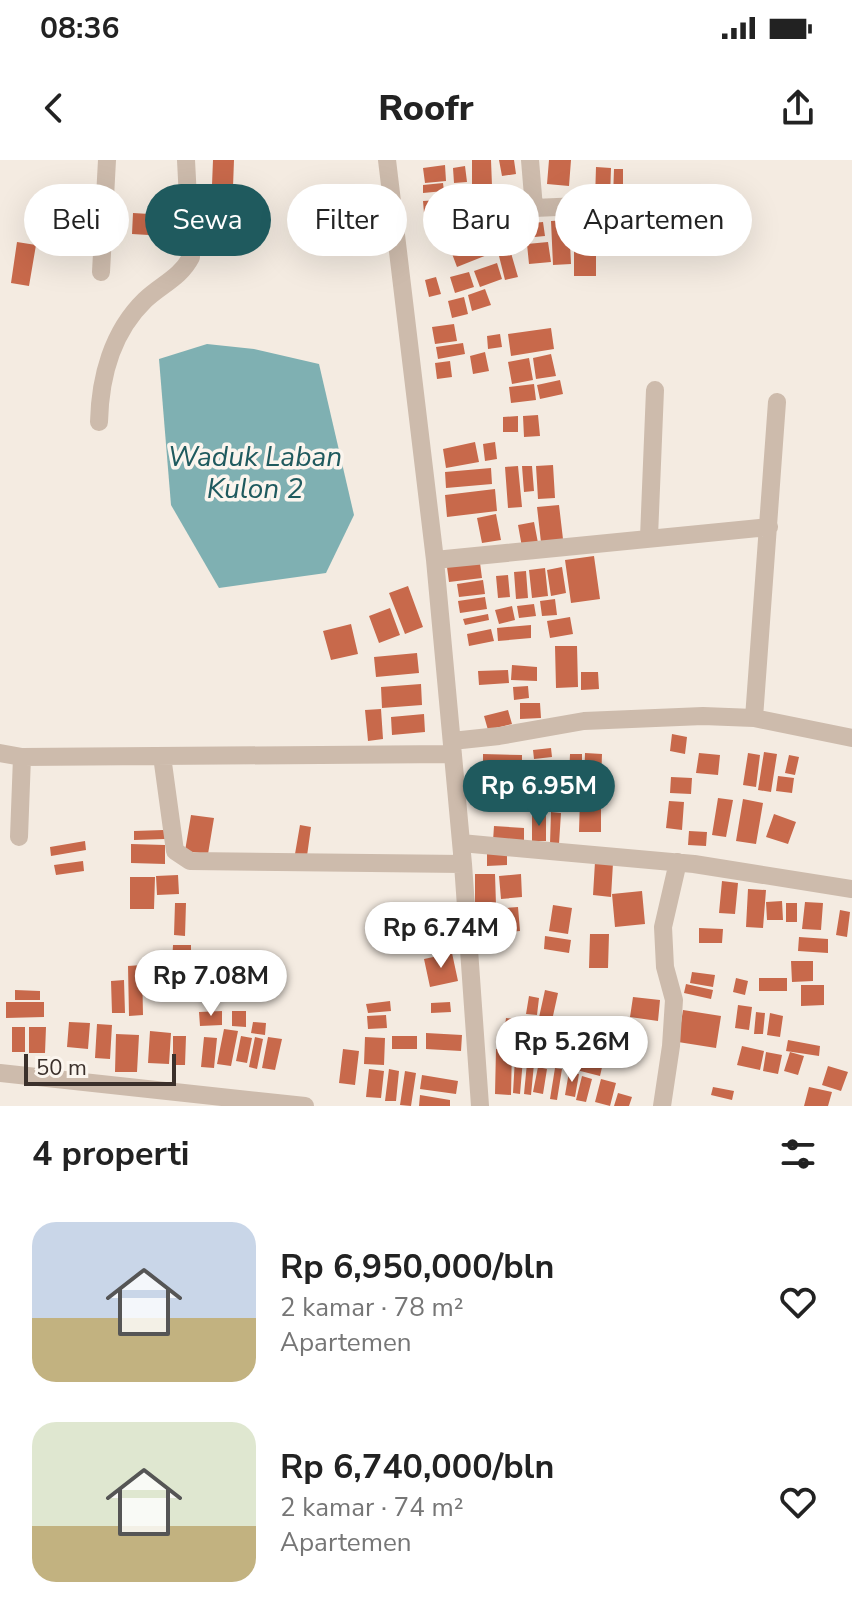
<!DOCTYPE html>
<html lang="id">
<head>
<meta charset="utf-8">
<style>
	body { margin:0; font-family:"Nunito Sans",sans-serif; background:#f2f2f2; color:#222; height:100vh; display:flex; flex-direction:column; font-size:30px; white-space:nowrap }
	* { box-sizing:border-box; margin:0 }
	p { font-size:26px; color:#767676 }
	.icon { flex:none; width:44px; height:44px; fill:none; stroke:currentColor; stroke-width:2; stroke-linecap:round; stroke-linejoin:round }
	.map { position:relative; height:946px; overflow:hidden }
	.sheet { display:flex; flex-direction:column; background:#fff; flex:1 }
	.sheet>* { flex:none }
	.top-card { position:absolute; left:24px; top:24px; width:804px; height:72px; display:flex; gap:16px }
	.scale { position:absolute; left:24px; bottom:20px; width:152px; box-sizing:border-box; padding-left:8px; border:4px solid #3b302b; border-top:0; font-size:22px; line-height:28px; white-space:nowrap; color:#3b302b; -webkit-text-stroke:6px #fbf5ee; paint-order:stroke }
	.price { position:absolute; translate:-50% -68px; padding:0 18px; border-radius:28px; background:#fff; color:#222; font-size:26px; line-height:52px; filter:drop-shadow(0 2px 4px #0008) }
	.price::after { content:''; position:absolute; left:50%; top:48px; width:24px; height:18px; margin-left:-12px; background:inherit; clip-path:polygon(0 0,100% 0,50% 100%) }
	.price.active { background:#1f5a5e; color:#fff }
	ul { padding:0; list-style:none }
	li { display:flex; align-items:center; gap:24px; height:200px; padding:0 32px }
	li span { display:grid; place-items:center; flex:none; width:224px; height:160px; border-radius:24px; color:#555 }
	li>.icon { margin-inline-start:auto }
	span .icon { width:96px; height:96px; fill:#fffc; stroke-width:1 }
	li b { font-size:34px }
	h2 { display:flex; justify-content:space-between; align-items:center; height:96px; padding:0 32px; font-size:34px }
	.pill { padding:0 28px; border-radius:36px; background:#fff; box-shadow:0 8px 32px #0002; font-size:28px; line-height:72px }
	.pill.active { background:#1f5a5e; color:#fff }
	.status { display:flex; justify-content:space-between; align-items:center; height:56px; padding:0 40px; background:#fff; direction:ltr }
	.status svg { height:22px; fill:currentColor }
	header { display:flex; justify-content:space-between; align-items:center; height:104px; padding:0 32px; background:#fff; font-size:36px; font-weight:800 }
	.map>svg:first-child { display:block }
	.water { fill:#7fb0b2 }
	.building { fill:#c8694b }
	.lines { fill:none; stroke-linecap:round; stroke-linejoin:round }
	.street { stroke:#cdbbac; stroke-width:18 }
	.labels { text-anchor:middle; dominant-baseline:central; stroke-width:7; stroke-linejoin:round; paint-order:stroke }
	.water-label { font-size:28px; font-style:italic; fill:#1f5a5e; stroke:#fbf5ee }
</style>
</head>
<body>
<div class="status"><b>08:36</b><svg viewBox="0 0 49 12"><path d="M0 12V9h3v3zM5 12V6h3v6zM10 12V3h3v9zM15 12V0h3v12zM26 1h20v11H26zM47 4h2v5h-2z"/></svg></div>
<header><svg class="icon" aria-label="back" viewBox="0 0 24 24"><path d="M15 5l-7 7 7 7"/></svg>Roofr<svg class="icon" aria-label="share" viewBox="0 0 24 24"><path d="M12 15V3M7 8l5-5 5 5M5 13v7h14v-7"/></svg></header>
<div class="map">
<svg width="852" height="946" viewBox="0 0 852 946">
	<rect width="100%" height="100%" fill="#f4ebe1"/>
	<path class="water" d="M207 184 254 189 319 204 354 355 326 413 219 428 171 345 159 199Z"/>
	<path class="building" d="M213 0H234L233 27 212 25Z
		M472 0H491L492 26H472Z
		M499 0H514L516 14 502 16Z
		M549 0H571L569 26 547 24Z
		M445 5 446 21 425 23 423 8Z
		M465 6 467 22 454 23 453 8Z
		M596 7 611 8 610 39H595Z
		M614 9H623V38H613Z
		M443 23 444 31 423 33V25Z
		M472 34V49L461 50V35Z
		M499 36 500 47 481 49 480 39Z
		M454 39 455 51 424 53 423 41Z
		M133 53 166 55 165 76 132 74Z
		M569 60 571 104 553 105 551 61Z
		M543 62 545 76 514 79 512 65Z
		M574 67H596V116H574Z
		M481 80 487 95 457 107 451 91Z
		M17 82 36 85 29 126 11 123Z
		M548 82 551 102 529 104 527 84Z
		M511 93 518 117 505 120 499 96Z
		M497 103 502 119 480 127 474 111Z
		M469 112 474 127 455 133 450 117Z
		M436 117 441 134 429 137 425 120Z
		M485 129 491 145 472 151 468 135Z
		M464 137 468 154 452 158 448 141Z
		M454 164 457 181 435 184 432 167Z
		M551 168 554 189 511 196 508 174Z
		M500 174 502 187 488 189 487 176Z
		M463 183 465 194 438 199 436 187Z
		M485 192 489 211 473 214 470 196Z
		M551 194 556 216 536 219 533 198Z
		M529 198 533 220 512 224 508 202Z
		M450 201 452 217 437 219 435 203Z
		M560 220 563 234 540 239 537 225Z
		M534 224 536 240 511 243 509 227Z
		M538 255 540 276 524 277 523 256Z
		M518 256V272H503V257Z
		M475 282 479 302 446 308 443 289Z
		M495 282 497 299 485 301 483 284Z
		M553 305 555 338 538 339 536 306Z
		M518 306 522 347 508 348 505 307Z
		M522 306H532L534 331 524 332Z
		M491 308 492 324 446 328 445 312Z
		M495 329 497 351 447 357 445 335Z
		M559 345 563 379 541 382 537 347Z
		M496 354 501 380 482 383 477 358Z
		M534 362 538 383 522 387 518 365Z
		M594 396 600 439 571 443 565 400Z
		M480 403 482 418 449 422 447 407Z
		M562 407 566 433 551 436 547 410Z
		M545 408 548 436 532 438 529 410Z
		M526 411 528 438 516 439 514 412Z
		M508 415 510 437 498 438 496 416Z
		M483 420 485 434 459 437 457 424Z
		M408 426 423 467 405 474 389 433Z
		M485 437 487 449 460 453 458 441Z
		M555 439 557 455 542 456 540 441Z
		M534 444 536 456 519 458 517 446Z
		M512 446 515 460 499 464 495 450Z
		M390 448 400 475 379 483 369 456Z
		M488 454 489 460 465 465 463 459Z
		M570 457 573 474 550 478 547 461Z
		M351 464 358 494 331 500 323 471Z
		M531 465V478L498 481 497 468Z
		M491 469 494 481 469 486 467 474Z
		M555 486H577L578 527 556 528Z
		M417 493 419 513 376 517 374 497Z
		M512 505 537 507V521L511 520Z
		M508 510 509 523 479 525 478 511Z
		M581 512H598L599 529 581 530Z
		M421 524 422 545 382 548 381 527Z
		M528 526 529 538 514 540 513 527Z
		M520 543H540L541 558 520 559Z
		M381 549 383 579 368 581 365 550Z
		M508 550 512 564 488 570 484 556Z
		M424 554 425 572 392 575 391 557Z
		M672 574 687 577 685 594 670 591Z
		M551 588 552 597 534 599 533 590Z
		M764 592 777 594 771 632 758 630Z
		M585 593 602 594 601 622H584Z
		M699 593 720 595 718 615 696 613Z
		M748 593 760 595 756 627 743 625Z
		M483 594 522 595V611H483Z
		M570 594H582V617H569Z
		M789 595 799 597 795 615 785 613Z
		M551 603 554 629 538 630 536 604Z
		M778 616 794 618 792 633 776 631Z
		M671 617 692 618 691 634 670 633Z
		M580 638H601V672H579Z
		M718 638 733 640 726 677 712 675Z
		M743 639 763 643 756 684 736 681Z
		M669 641 684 642 682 670 666 668Z
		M551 652 561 653 559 684H550Z
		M774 654 796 662 788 684 766 677Z
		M191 655 214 658 208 694 185 691Z
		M532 655H546V681H532Z
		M300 665 311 667 307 696 295 694Z
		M494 666 524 668V683L493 681Z
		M164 670 165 679 134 680V671Z
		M689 671 707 672 706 686 688 685Z
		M85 681 86 690 51 696 50 687Z
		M131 684 165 685V704L131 703Z
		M487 692H507V705L487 706Z
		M83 701 84 711 56 715 54 705Z
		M595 702 613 703 611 737 593 735Z
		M475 714H495L496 745H475Z
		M521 714 522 737 501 739 499 716Z
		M178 715 179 734 157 735 156 716Z
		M130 717H155L154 749H130Z
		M722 721 738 723 735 754 719 753Z
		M748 729 766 730 763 768 746 767Z
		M642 731 645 764 615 767 612 734Z
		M782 741 783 760H767L766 742Z
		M805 742 823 743 821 770 802 769Z
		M175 743H186L185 776 174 775Z
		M786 743H797V762H786Z
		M553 745 572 748 568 774 549 771Z
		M518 747 520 771 495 773 493 749Z
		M840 750 850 752 847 777 836 775Z
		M699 768 723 769 722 783H699Z
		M590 774H609L608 808H589Z
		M545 776 571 780 569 793 544 789Z
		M799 777 828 779V793L798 791Z
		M173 785H191V804L172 803Z
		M452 793 458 821 430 827 424 799Z
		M791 801H813V821L792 822Z
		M142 805 143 855 129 856 128 806Z
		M692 812 715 815 713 827 690 823Z
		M736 818 748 821 745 835 733 832Z
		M759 818H787V831H759Z
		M124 820 125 853H112L111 821Z
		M686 824 713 830 711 839 684 833Z
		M801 825H824V845L801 846Z
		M15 830 40 831V840H15Z
		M545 830 558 833 551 865 538 862Z
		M529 836 539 838 537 855 526 854Z
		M633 837 660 840 658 861 630 857Z
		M390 841 391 851 368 853 366 844Z
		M6 842H44V857L6 858Z
		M450 842 451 852 431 853V843Z
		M738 845 752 847 749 870 735 868Z
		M683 850 721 856 716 888 678 882Z
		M222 851V865L200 866 199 852Z
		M232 851H246V867L232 866Z
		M756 852 765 853 763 874H754Z
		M770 853 783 856 780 877 767 875Z
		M386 855 387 868 368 869 367 856Z
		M506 858 533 861 531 876 504 873Z
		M69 862 90 863 88 889 67 887Z
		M253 862 266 863 265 875 251 873Z
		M97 864 112 865 110 899 95 898Z
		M12 867H25V892H12Z
		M29 867H46L45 893H29Z
		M224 869 238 871 231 906 217 904Z
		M150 871 171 873 169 904 148 903Z
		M426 873 462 875 461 891 426 889Z
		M116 874 139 875 137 912H115Z
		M173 876H186L185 905H173Z
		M241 876 252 878 247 903 236 901Z
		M392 876H417V889H392Z
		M204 877 217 878 214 908 201 907Z
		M255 877 263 879 257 909 249 907Z
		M268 877 282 879 275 910 262 908Z
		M365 877 385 878 384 905 364 904Z
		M788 880 820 886 819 896 786 891Z
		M742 886 764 891 760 910 737 905Z
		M343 889 359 891 355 925 339 923Z
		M496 889H512L511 935 495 934Z
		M766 892 782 895 778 914 763 911Z
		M790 892 804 896 798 915 784 911Z
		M560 893 603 903 600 916 557 905Z
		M515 898 523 899 520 934 513 933Z
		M527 903 534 904 531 935 524 934Z
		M828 906 848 912 841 931 822 925Z
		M538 907 547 909 543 934 533 932Z
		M555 908 562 909 557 940 550 939Z
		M369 909 384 911 381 938 366 937Z
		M389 909 399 911 396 941H385Z
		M405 911 416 913 411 946 400 945Z
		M569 912 579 914 575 937 565 935Z
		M422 915 458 921 456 934 420 929Z
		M582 916 592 919 586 942 576 940Z
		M601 919 616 923 610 946 595 942Z
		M713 927 734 931 732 940 711 935Z
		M809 927 832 932 828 946H804Z
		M618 933 632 937 629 946H614Z
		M420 935 450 940V946H419Z"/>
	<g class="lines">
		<path class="street" d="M387 0 435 400 463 704 480 946
			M530 0 534 48 718 40
			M101 112 107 0
			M99 262C100 218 112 172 145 140 162 124 180 118 191 97L186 0
			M649 377 655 230
			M435 400 769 367
			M754 558 777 242
			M452 581 499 576 584 561 703 556 754 558 852 578
			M0 593 22 597 453 594
			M162 596 175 691 190 701 463 704
			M19 677 22 597
			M461 683 694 704 852 729
			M0 913 305 946
			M662 946 671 886 674 840 665 807 663 767 678 702"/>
	</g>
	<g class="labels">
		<g class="water-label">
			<text x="255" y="297">Waduk Laban<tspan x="255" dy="32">Kulon 2</tspan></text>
		</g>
	</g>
</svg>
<div class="scale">50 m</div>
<b class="price active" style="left:539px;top:668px">Rp 6.95M</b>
<b class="price" style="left:441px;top:810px">Rp 6.74M</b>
<b class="price" style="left:211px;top:858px">Rp 7.08M</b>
<b class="price" style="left:572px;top:924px">Rp 5.26M</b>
<div class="top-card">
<a class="pill">Beli</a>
<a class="pill active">Sewa</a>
<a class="pill">Filter</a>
<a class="pill">Baru</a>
<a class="pill">Apartemen</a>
</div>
</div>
<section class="sheet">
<h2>4 properti<svg class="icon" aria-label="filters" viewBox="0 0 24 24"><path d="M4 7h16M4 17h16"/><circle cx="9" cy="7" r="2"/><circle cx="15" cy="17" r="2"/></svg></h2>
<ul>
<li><span style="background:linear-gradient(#c9d6e8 60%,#c2b280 0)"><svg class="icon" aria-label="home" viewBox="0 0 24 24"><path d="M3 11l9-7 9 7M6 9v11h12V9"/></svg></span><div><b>Rp 6,950,000/bln</b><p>2 kamar · 78 m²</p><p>Apartemen</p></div><svg class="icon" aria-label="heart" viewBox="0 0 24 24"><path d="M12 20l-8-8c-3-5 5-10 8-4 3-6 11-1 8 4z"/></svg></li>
<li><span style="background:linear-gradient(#dfe7d0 65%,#c2b280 0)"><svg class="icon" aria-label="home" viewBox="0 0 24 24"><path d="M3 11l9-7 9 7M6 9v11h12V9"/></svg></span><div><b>Rp 6,740,000/bln</b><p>2 kamar · 74 m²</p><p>Apartemen</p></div><svg class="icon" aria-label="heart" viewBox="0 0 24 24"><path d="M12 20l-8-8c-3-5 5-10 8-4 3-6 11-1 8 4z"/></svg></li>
</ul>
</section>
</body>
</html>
